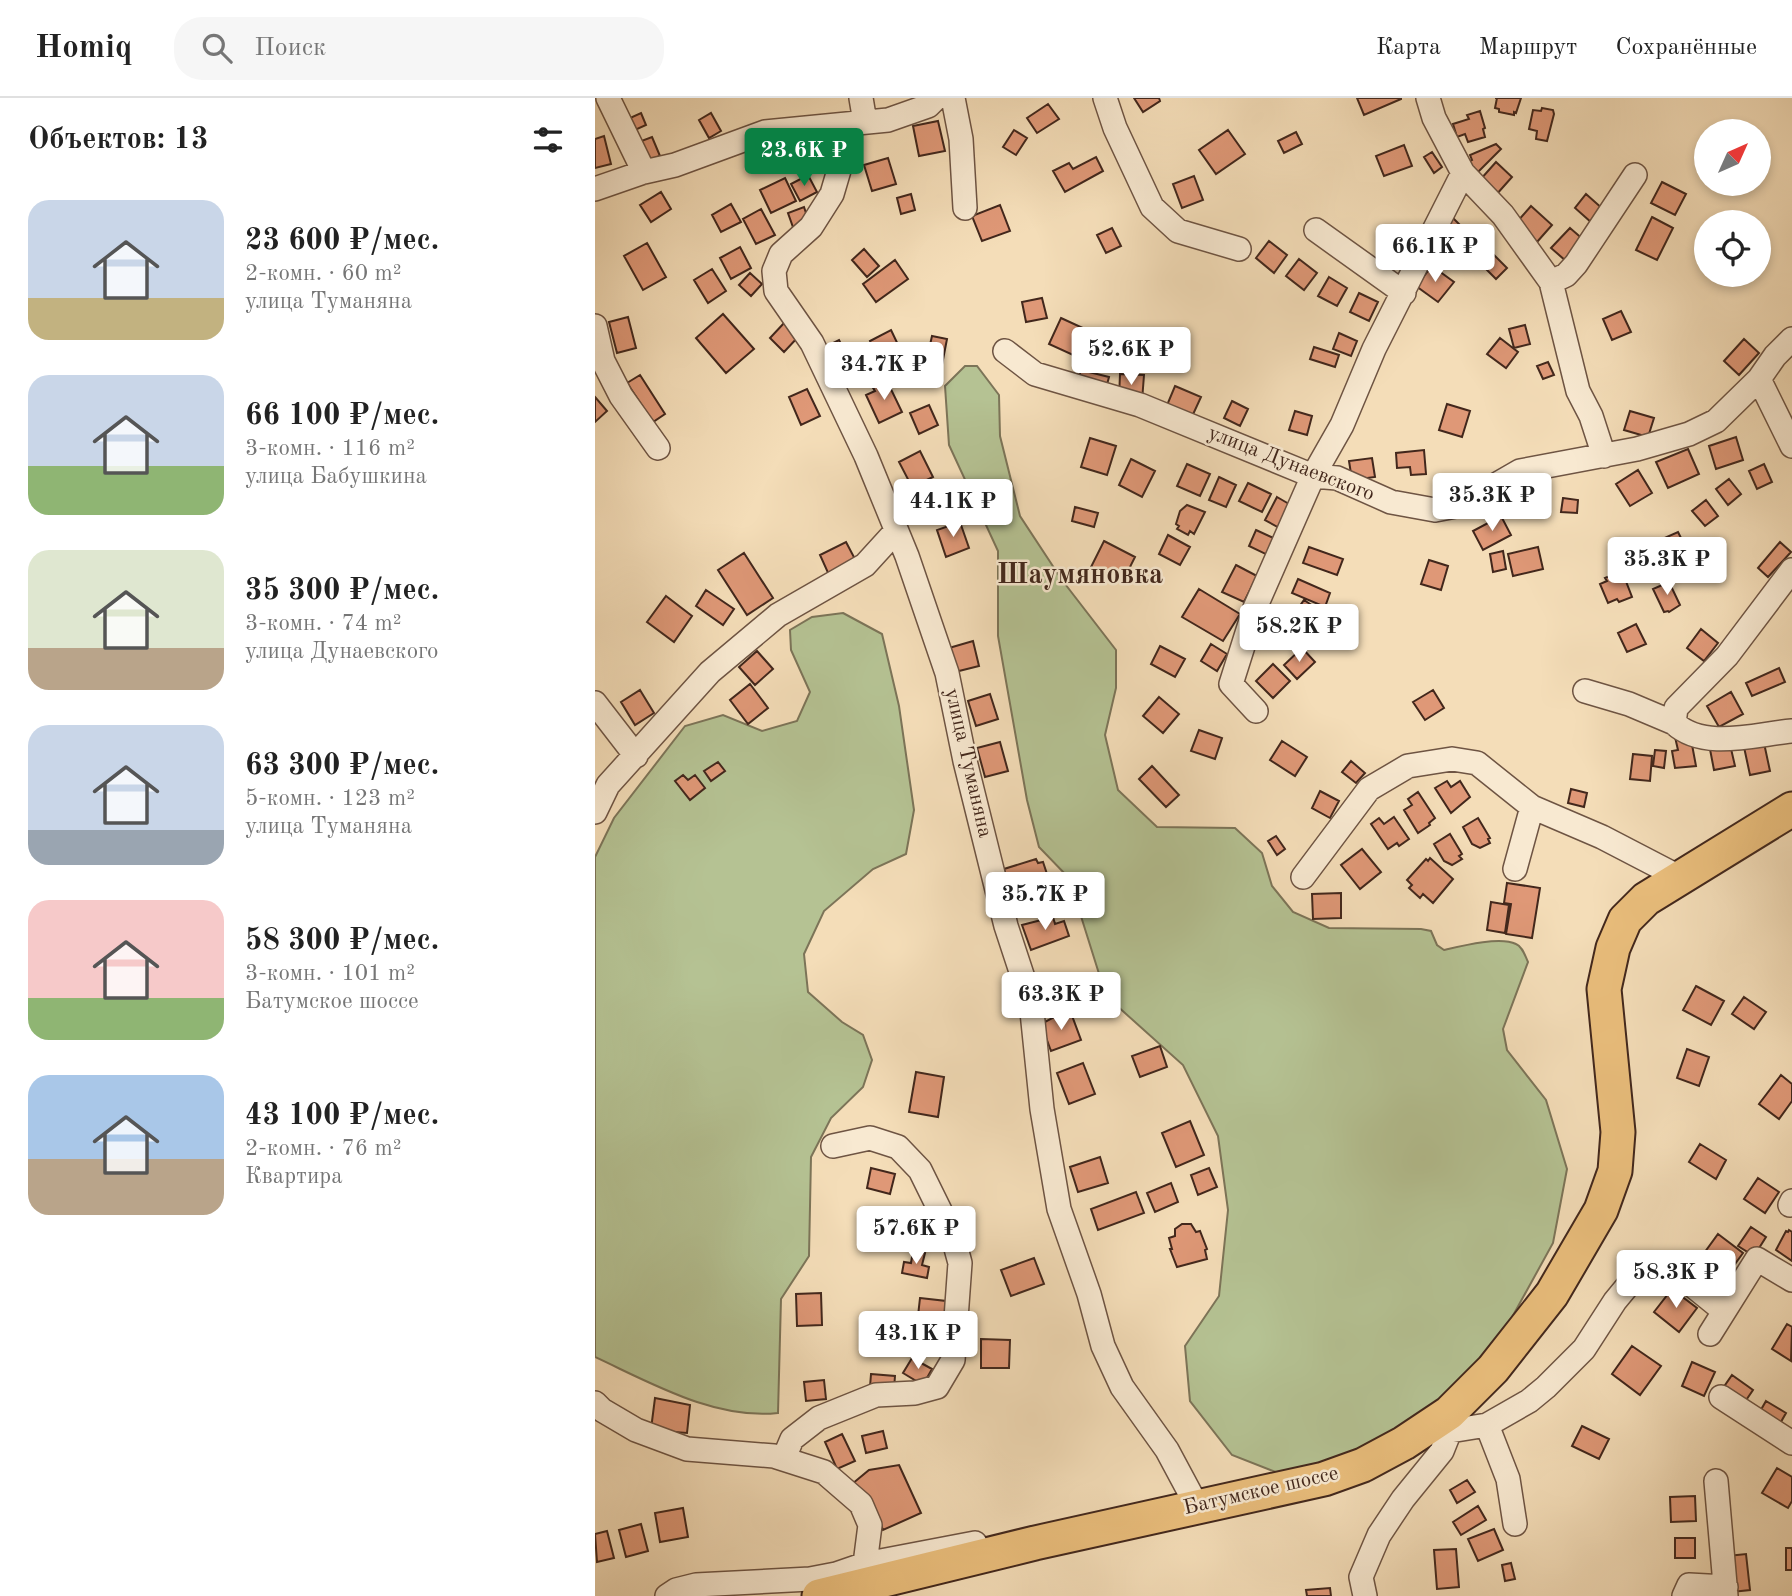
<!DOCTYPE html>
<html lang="ru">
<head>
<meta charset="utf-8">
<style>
	body { margin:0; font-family:"Old Standard TT",serif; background:#f6f6f6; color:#222; height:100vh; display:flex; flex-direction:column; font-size:26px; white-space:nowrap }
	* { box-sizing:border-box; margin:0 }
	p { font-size:23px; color:#767676 }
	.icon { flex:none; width:38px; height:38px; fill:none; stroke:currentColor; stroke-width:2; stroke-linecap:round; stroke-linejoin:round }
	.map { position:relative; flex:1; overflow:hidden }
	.details { display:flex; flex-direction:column; background:#fff; width:595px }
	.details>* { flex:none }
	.needle { width:46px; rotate:45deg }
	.fabs { position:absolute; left:1099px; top:21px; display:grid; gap:14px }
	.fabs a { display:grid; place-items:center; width:77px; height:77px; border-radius:50%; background:#fff; box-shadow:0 4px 10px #0003; font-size:35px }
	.price { position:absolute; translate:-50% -60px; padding:0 16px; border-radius:7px; background:#fff; color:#222; font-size:23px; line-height:46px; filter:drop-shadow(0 2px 4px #0008) }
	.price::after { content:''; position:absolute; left:50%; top:42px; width:21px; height:16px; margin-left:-10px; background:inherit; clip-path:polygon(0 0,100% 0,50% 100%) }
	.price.active { background:#0b8043; color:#fff }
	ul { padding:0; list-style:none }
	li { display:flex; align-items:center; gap:21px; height:175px; padding:0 28px }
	li span { display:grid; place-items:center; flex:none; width:196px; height:140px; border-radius:21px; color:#555 }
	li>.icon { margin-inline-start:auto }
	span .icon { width:84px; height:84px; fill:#fffc; stroke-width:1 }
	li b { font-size:30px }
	h2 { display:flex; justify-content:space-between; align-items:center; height:84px; padding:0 28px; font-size:30px }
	header { display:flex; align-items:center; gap:42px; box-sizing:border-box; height:98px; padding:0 35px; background:#fff; border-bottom:2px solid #e0e0e0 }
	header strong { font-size:33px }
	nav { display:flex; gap:38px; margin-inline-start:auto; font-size:24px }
	.search { width:490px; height:63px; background:#f6f6f6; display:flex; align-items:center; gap:18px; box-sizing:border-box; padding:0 24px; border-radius:28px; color:#767676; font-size:26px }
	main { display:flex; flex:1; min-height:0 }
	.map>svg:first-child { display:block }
	.green { fill:#b5c293; stroke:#7c7458; stroke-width:2 }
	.building { fill:#df9877; stroke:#42271c; stroke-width:2 }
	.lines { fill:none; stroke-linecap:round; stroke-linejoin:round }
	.minor-casing { stroke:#6e5443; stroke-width:26 }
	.highway-casing { stroke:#42271c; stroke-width:37 }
	.minor { stroke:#f8e9d1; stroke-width:23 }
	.highway { stroke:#eabe7c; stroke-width:33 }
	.labels { text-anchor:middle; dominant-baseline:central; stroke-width:5; stroke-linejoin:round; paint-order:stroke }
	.street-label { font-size:21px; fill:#42271c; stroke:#f8e9d1 }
	.district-label { font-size:28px; font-weight:bold; fill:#42271c; stroke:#f8e9d1 }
</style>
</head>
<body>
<header>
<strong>Homiq</strong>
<div class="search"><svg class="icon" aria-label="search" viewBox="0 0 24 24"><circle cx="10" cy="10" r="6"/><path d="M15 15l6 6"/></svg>Поиск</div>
<nav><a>Карта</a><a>Маршрут</a><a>Сохранённые</a></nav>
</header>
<main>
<section class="details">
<h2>Объектов: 13<svg class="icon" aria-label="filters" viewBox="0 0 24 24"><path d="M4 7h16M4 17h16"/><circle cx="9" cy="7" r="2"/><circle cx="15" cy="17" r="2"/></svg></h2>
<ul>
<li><span style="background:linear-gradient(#c9d6e8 70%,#c2b280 0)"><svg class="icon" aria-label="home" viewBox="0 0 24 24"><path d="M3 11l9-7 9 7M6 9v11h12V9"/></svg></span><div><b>23 600 ₽/мес.</b><p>2-комн. · 60 m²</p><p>улица Туманяна</p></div></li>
<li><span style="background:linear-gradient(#c9d6e8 65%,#8fb573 0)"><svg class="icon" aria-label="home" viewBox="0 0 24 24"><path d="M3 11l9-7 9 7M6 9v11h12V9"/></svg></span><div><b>66 100 ₽/мес.</b><p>3-комн. · 116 m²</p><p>улица Бабушкина</p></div></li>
<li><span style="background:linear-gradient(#dfe7d0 70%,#b9a48a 0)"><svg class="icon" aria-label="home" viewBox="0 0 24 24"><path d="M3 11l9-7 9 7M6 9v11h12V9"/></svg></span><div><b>35 300 ₽/мес.</b><p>3-комн. · 74 m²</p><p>улица Дунаевского</p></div></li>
<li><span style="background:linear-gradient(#c9d6e8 75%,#9aa5b1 0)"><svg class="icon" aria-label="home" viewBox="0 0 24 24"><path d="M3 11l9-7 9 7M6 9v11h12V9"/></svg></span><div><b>63 300 ₽/мес.</b><p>5-комн. · 123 m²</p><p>улица Туманяна</p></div></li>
<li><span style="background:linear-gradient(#f6c9c9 70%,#8fb573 0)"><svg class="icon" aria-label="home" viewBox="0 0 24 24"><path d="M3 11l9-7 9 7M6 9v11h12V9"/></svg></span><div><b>58 300 ₽/мес.</b><p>3-комн. · 101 m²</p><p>Батумское шоссе</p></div></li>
<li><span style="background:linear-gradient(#a9c7e8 60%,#b9a48a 0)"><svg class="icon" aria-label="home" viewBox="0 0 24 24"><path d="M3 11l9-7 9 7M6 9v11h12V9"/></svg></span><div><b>43 100 ₽/мес.</b><p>2-комн. · 76 m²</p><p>Квартира</p></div></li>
</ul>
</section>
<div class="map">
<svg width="1197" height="1498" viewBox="0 0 1197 1498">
	<rect width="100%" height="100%" fill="#f4ddb8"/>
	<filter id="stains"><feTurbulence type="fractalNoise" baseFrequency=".00286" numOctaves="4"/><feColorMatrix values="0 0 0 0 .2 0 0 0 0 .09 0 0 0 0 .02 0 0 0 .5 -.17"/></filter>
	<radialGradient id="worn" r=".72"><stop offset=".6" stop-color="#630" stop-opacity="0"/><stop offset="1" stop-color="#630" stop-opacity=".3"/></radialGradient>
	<path class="green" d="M370 268H382L404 297 405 338 425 418 467 482 521 552V590L510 637 523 692 562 729 640 730 667 755 677 788 698 814 734 830 826 831 836 833 842 847 849 852C866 848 905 838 921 846 928 849 930 858 933 864L908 931 912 952 951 1002 972 1071 958 1145 910 1232 850 1302 777 1353 691 1378 637 1357 595 1303 590 1248 624 1198 633 1112 623 1038 588 967 511 898 474 780 444 749 432 702 403 538V453L354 347 350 288Z
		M248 515 287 536 304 608 319 712 311 756 278 771 229 813 209 856 213 894 247 924 268 937 277 962 268 989 236 1020 216 1059 214 1158 186 1201 183 1315C120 1322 56 1285 0 1259V759L19 720 90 628 128 617 167 633 202 623 215 594 196 552 195 532 217 519Z"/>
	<path class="building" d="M539 0H564L565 3 548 14Z
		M762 0H806V1L769 17Z
		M900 0H926L921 15 919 14V17L904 14V11L900 10 902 0Z
		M453 6 464 21 442 35 432 20Z
		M947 10 958 12 959 16 952 43 941 41 942 33 934 31 938 12 946 13Z
		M885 13 890 30 888 31 890 39 873 44 870 36 862 39 858 26 874 21 872 17Z
		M46 15 51 27 40 32 35 20Z
		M116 15 126 33 114 40 104 22Z
		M343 23 350 53 324 58 318 28Z
		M419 32 432 40 421 57 408 49Z
		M633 32 650 56 621 76 604 52Z
		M701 34 707 46 689 55 683 43Z
		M9 38 16 66 0 70V41Z
		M57 39 65 58 49 64 41 45Z
		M901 46 906 51 879 78 868 66 877 62 875 57Z
		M809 47 817 68 789 78 781 58Z
		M837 54 847 69 839 75 829 59Z
		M501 59 508 73 470 94 458 73 474 65 478 71Z
		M293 60 301 86 277 93 269 67Z
		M901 64 917 79 901 97 885 82Z
		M213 77 222 94 205 103 196 86Z
		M599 78 608 102 587 110 578 86Z
		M190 80 201 103 176 115 165 92Z
		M1067 84 1091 96 1080 117 1056 105Z
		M66 94 76 111 56 124 45 107Z
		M316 96 320 112 306 116 302 100Z
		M991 96 1009 112 997 125 980 110Z
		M136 106 146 124 126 134 117 117Z
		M405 107 415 133 387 143 377 118Z
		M936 108 957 127 942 144 921 125Z
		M209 109 215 127 199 132 193 115Z
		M166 111 180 137 161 146 148 121Z
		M857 119 868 130 860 139 848 129Z
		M1057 119 1078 130 1062 162 1041 152Z
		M877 128 894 144 883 156 866 140Z
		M517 130 526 148 511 155 502 137Z
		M975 130 990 143 971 163 956 150Z
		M674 143 692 157 679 175 661 160Z
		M52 145 71 179 48 192 29 158Z
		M145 149 156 170 136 181 125 160Z
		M269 151 284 168 272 179 257 162Z
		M895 153 912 170 901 181 884 164Z
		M704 161 722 175 709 192 691 178Z
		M300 162 313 181 281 204 268 186Z
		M837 168 859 184 843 204 821 188Z
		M117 171 131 193 113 205 99 182Z
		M155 175 167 186 156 198 144 187Z
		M734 179 752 190 742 208 723 198Z
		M764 195 783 204 774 223 755 214Z
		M447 200 452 220 431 224 427 204Z
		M1026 213 1036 234 1017 242 1008 221Z
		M128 216 159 251 131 275 101 240Z
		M33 219 41 250 22 255 14 224Z
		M466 220 490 231 478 257 454 246Z
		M190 224 204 238 189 254 175 240Z
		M930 227 935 246 919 250 914 231Z
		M296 232 307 255 286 265 275 243Z
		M744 235 762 243 756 258 738 251Z
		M337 238 352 241 345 277 329 274Z
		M905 240 923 254 911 270 892 256Z
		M1149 241 1164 255 1144 277 1129 263Z
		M244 242 255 265 235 274 224 252Z
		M719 249 744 257 740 269 715 261Z
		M953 264 959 277 948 281 942 268Z
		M486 272 514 279 510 294 482 287Z
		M525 276 549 277 547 303 524 301Z
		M45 277 70 316 58 324 32 285Z
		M292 283 307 314 284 325 271 297 280 293 278 290Z
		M580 288 606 299 595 323 570 312Z
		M212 291 225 318 206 327 194 299Z
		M0 299 12 313 0 324Z
		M637 303 653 311 645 328 629 320Z
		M852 306 875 313 867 339 844 332Z
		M334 307 343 327 324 336 315 315Z
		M700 313 717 318 712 337 694 332Z
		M1035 313 1059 320 1053 339 1029 332Z
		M1141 339 1148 362 1121 371 1114 348Z
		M495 340 521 348 512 377 486 369Z
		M1093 351 1104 376 1073 390 1061 364Z
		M829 352 831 376 816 377 815 369 802 370 801 355Z
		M325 353 338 379 317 389 304 364Z
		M777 360 780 379 757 382 754 363Z
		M536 361 560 373 547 399 524 387Z
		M592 366 615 376 605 398 582 388Z
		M1169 366 1177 384 1162 391 1154 373Z
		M1043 372 1057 395 1035 408 1021 386Z
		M624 379 641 387 631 409 614 402Z
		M1134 381 1146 396 1133 407 1121 391Z
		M653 385 676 396 667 414 644 403Z
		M682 399 701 410 688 432 670 422Z
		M968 400 983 402 982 415 966 414Z
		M1111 402 1123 418 1110 428 1097 413Z
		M592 407 610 414 599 436 595 433 593 437 582 431 584 428 581 426 585 413Z
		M480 409 503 415 499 429 477 423Z
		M906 418 916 437 888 452 878 433Z
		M365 424 374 450 351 459 342 432Z
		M661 432 685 443 677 459 654 448Z
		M1083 434 1093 454 1074 462 1065 442Z
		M573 437 595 449 585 467 564 456Z
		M509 443 540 459 527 485 496 469Z
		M251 444 261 463 234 477 225 457Z
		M1053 444 1063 467 1059 469 1060 471 1047 474 1037 451Z
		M1185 444 1196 454 1173 479 1163 470Z
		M714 449 748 461 742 477 708 465Z
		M943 449 948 471 918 478 913 456Z
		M908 453 911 471 898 474 895 456Z
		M149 455 178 500 152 517 123 472Z
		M834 462 853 468 846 492 826 486Z
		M641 467 662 478 649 504 627 494Z
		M1027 473 1037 499 1024 504 1022 501 1013 505 1005 486 1012 483 1010 480Z
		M703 481 735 495 730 509 697 495Z
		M1074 484 1085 507 1074 514 1073 513 1069 514 1058 491Z
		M604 491 645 516 628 543 587 519Z
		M111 492 139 511 128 527 101 508Z
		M71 498 97 518 79 544 52 524Z
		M709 502 730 516 721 528 700 515Z
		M686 510 703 520 692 537 675 527Z
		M1041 526 1051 546 1032 554 1023 535Z
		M1106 531 1123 545 1109 563 1092 550Z
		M378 543 384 568 360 574 354 550Z
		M616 546 632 556 622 573 606 563Z
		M565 548 590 561 580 579 556 566Z
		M707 550 720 564 702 581 689 567Z
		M162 553 178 571 160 587 144 569Z
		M678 566 695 583 678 600 661 583Z
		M1184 570 1190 584 1157 598 1151 585Z
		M155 586 173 610 153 626 135 602Z
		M45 592 59 615 40 627 26 604Z
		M838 592 849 610 830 622 818 604Z
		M1136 594 1148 616 1124 629 1112 608Z
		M395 596 403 621 381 628 373 603Z
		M564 599 584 616 568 635 548 618Z
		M604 632 627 640 620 661 596 653Z
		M1095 636 1101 668 1080 670 1077 653 1083 652 1080 639Z
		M1134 642 1140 668 1119 672 1114 646Z
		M687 643 712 659 700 678 675 662Z
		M405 644 413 673 390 679 382 650Z
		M1169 645 1175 673 1155 677 1149 649Z
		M1060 652 1071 653 1069 670 1058 668Z
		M1038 656 1057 658 1055 683 1035 681Z
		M756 663 770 675 761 685 747 674Z
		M123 664 130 673 116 683 109 673Z
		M557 668 584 697 571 709 544 681Z
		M88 677 93 682 100 677 110 690 95 702 80 683Z
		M852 683 856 689 865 683 875 699 856 715 840 690Z
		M976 691 992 695 989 709 973 705Z
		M725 693 744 703 735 720 717 710Z
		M823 694 840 720 834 725 835 727 823 735 809 712 817 707 813 701Z
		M799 719 814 741 804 748 802 745 793 751 776 726 784 720 789 726Z
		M883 720 895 740 893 741 895 745 885 750 877 746 868 729Z
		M855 736 867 756 864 758 867 761 857 767 849 763 839 746Z
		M681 738 690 751 682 757 673 743Z
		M767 751 786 774 765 791 746 767Z
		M835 760 858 781 838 805 828 796 825 800 814 790 817 787 812 782 831 761 833 763Z
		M441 761 443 765 448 764 453 779 459 777 461 783 448 788 445 779 415 789 409 771Z
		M912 785 945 790 937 840 911 836 916 806 909 805Z
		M746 795V820L718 821 717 796Z
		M896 804 914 807 910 835 892 832Z
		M458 819 460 826 469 823 474 838 436 852 427 827Z
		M456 878 465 900 441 909 433 886Z
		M1101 888 1129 903 1116 927 1088 912Z
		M1149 899 1171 914 1159 931 1137 916Z
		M476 915 486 942 456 953 446 926 465 916 466 919Z
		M565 948 572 969 545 979 537 958Z
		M1092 951 1114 959 1104 988 1082 980Z
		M488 965 500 996 474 1006 462 975Z
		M321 974 349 979 343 1019 314 1014Z
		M1186 977 1197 986V1003L1184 1021 1164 1006Z
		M595 1023 609 1057 581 1069 567 1035Z
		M1105 1046 1131 1062 1121 1081 1094 1064Z
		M505 1059 513 1085 483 1094 475 1069Z
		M276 1070 300 1076 295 1096 272 1090Z
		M614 1070 622 1089 603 1097 596 1077Z
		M1163 1080 1184 1094 1170 1115 1149 1101Z
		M576 1085 583 1104 560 1114 552 1095Z
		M541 1094 549 1115 503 1132 496 1111Z
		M587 1126H596L601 1134 605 1133 612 1151 610 1152 612 1161 582 1169 575 1151H577L574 1140 580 1138V1131Z
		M1156 1129 1171 1139 1159 1158 1143 1148Z
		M1194 1132 1197 1134V1163L1181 1152 1191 1133 1193 1134Z
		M1123 1136 1148 1155 1124 1188 1099 1169Z
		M318 1153 330 1155 327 1167 334 1169 332 1180 307 1175 309 1164 316 1165Z
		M439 1160 449 1186 416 1198 406 1172Z
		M1077 1191 1102 1210 1084 1234 1059 1214Z
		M226 1195 227 1227 202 1228 201 1196Z
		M325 1200 351 1203 349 1222 323 1218Z
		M316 1225 340 1228 337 1250 313 1247Z
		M1192 1226 1197 1229 1196 1263 1177 1251Z
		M386 1241 415 1242 414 1270H386Z
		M1037 1248 1066 1268 1045 1297 1017 1276Z
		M317 1260 337 1271 328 1287 308 1275Z
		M1097 1264 1120 1274 1109 1298 1087 1288Z
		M276 1276 300 1278 299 1291 275 1289Z
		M1137 1277 1158 1292 1147 1308 1126 1293Z
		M229 1282 231 1301 211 1303 209 1284Z
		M60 1300 95 1307 92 1335 80 1334V1337L56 1331Z
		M1171 1303 1191 1315 1183 1329 1163 1317Z
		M987 1328 1014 1341 1004 1361 977 1348Z
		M288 1333 292 1350 271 1355 267 1338Z
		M247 1336 260 1363 242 1371 230 1344Z
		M304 1367 326 1415 288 1432 280 1411 257 1386 274 1372Z
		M1182 1370 1197 1379V1403L1193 1410 1167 1395Z
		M872 1382 880 1394 862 1405 855 1392Z
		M1100 1398 1101 1423 1076 1424 1075 1399Z
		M883 1408 891 1422 866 1437 858 1424Z
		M88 1410 93 1439 65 1444 60 1415Z
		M46 1426 53 1453 31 1459 24 1432Z
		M899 1431 908 1452 883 1463 873 1441Z
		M12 1433 19 1460 2 1464 0 1436Z
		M1080 1440H1100V1460H1080Z
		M1191 1450H1197V1472H1191Z
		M861 1451 864 1489 842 1491 839 1452Z
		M1151 1456 1155 1492 1137 1494 1133 1458Z
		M916 1465 920 1481 910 1483 907 1467Z
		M735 1490 736 1498H712L711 1492Z"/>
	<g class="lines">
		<g class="minor-casing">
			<path id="minor" d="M13 0 49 74
				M266 0 270 24
				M358 0 366 41 370 110
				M510 0 520 30 557 109 583 133 644 151
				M833 0 839 20 868 75 908 117 956 184 983 293 996 318 1009 358
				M245 27 248 33 247 62 237 96 216 129 186 156 179 173 181 193 217 245 271 358 312 458 352 575 370 663 411 828 436 904 447 1011 464 1111 494 1196 508 1248 527 1289 572 1352 602 1408
				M0 91 49 74 80 67 170 34 293 22 333 8 341 0
				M721 132 809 195
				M956 184 971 177 981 166 1040 77
				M0 228 8 263 26 298 63 350
				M410 253 440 276 545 307 718 378 742 380 796 404 840 412 866 407 925 373 1042 351 1094 336 1121 323 1164 281 1180 258 1197 241
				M1164 281 1197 348
				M1197 472 1132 558 1081 610 1079 625C1109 653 1161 636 1197 633
				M990 593 1034 606 1079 625
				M0 605 41 658
				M661 613 636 586 660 510 718 378 747 327 779 251 868 75
				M0 714 13 687 115 574 183 517 270 467 301 433
				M920 771 937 709 1007 739 1084 779
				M708 779 774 691 813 668 857 661 882 665 937 709
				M1195 1107 1197 1103
				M1115 1236 1162 1161 1197 1182
				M1126 1299 1197 1345
				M0 1305 7 1312 41 1332 92 1351 179 1358 229 1374 266 1406 275 1427 270 1466
				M892 1327 913 1381 920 1426
				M855 1333 892 1327 934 1303 951 1289 989 1251 1020 1203 1044 1174 1057 1169 1087 1179 1129 1213
				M189 1360 197 1341 224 1320 281 1297 320 1295 342 1289 358 1262 365 1165 358 1139 325 1072 303 1049 275 1040 238 1048
				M1121 1383 1131 1498
				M72 1498 81 1492 101 1487 215 1481 241 1476 270 1466 380 1445
				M770 1498 766 1479 784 1437 808 1401 847 1353 855 1333 854 1318
				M1089 1498 1094 1487 1131 1489"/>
		</g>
		<g class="highway-casing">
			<path id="highway" d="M224 1498 440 1445 729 1381 768 1367 809 1345 854 1315 898 1271 957 1196 1006 1112 1020 1073 1023 1034 1009 891 1018 850 1030 822 1051 801 1197 711"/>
		</g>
		<use href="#minor" class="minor"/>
		<use href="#highway" class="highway"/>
	</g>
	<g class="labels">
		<g class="street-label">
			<text transform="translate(696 366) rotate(21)">улица Дунаевского</text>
			<text transform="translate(373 665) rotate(77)">улица Туманяна</text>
			<text transform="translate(666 1393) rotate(-13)">Батумское шоссе</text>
		</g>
		<g class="district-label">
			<text x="485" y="478">Шаумяновка</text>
		</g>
	</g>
	<rect width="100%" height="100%" filter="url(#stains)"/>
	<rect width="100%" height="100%" fill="url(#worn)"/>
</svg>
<div class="fabs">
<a><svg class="needle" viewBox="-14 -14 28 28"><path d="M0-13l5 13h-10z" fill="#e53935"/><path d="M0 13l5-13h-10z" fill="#767676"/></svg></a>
<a><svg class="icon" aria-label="locate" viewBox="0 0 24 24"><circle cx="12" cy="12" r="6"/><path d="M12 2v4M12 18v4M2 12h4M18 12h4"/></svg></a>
</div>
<b class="price active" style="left:209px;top:90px">23.6K ₽</b>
<b class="price" style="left:840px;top:186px">66.1K ₽</b>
<b class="price" style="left:536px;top:289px">52.6K ₽</b>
<b class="price" style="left:289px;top:304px">34.7K ₽</b>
<b class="price" style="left:897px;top:435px">35.3K ₽</b>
<b class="price" style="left:358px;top:441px">44.1K ₽</b>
<b class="price" style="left:1072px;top:499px">35.3K ₽</b>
<b class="price" style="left:704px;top:566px">58.2K ₽</b>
<b class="price" style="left:450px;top:834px">35.7K ₽</b>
<b class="price" style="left:466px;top:934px">63.3K ₽</b>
<b class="price" style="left:321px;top:1168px">57.6K ₽</b>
<b class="price" style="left:1081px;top:1212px">58.3K ₽</b>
<b class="price" style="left:323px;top:1273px">43.1K ₽</b>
</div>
</main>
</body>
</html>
